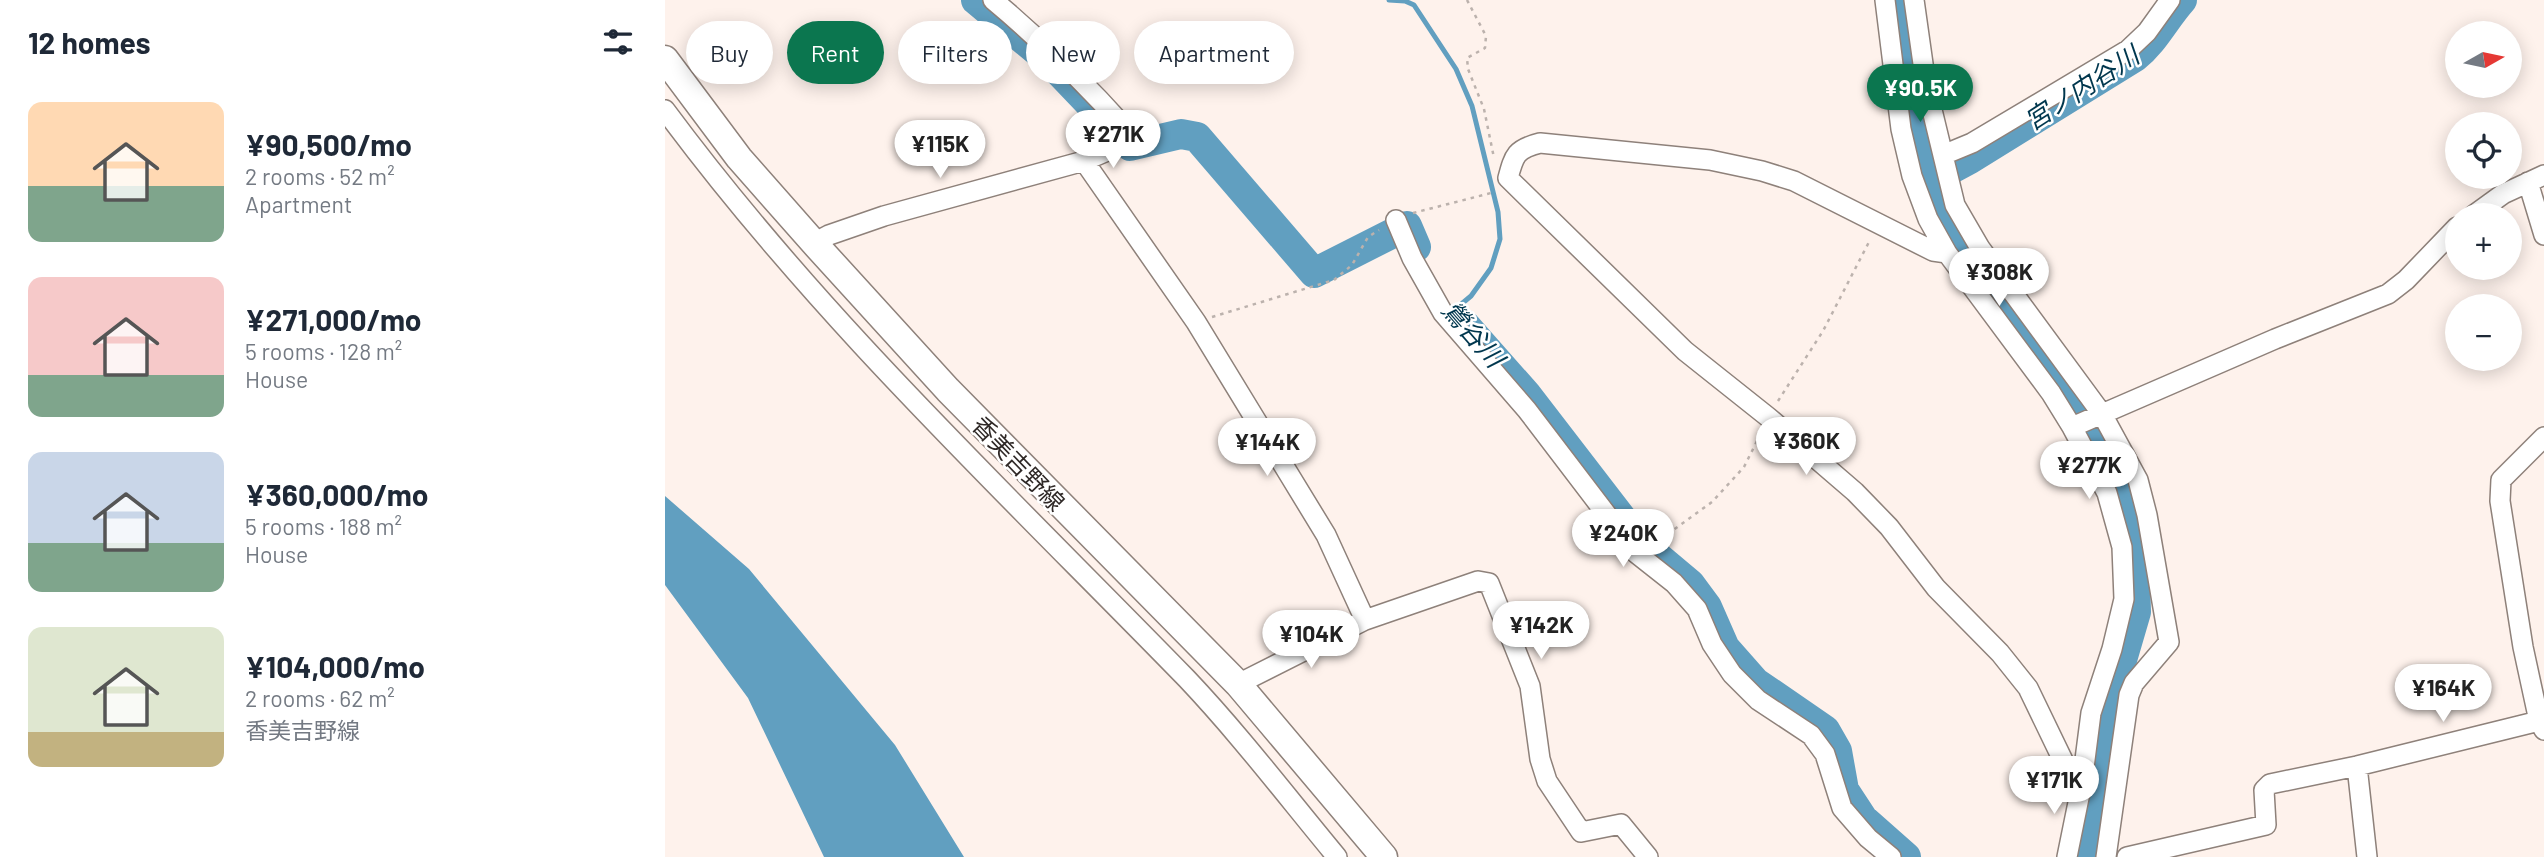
<!DOCTYPE html>
<html lang="en">
<head>
<meta charset="utf-8">
<style>
	body { margin:0; font-family:Barlow,"Noto Sans JP",sans-serif; background:#f2f2f3; color:#1f2937; height:100vh; display:flex; flex-direction:column; font-size:26px; white-space:nowrap }
	* { box-sizing:border-box; margin:0 }
	p { font-size:23px; color:#747a83 }
	.icon { flex:none; width:38px; height:38px; fill:none; stroke:currentColor; stroke-width:2; stroke-linecap:round; stroke-linejoin:round }
	.map { position:relative; flex:1; overflow:hidden }
	.side { display:flex; flex-direction:column; background:#fff; width:665px }
	.side>* { flex:none }
	.hud { position:absolute; left:21px; top:21px; width:665px; height:63px; display:flex; gap:14px }
	.needle { width:46px; rotate:81deg }
	.fabs { position:absolute; left:1780px; top:21px; display:grid; gap:14px }
	.fabs a { display:grid; place-items:center; width:77px; height:77px; border-radius:50%; background:#fff; box-shadow:0 4px 18px #0003; font-size:35px }
	.price { position:absolute; translate:-50% -60px; padding:0 16px; border-radius:24px; background:#fff; color:#222; font-size:23px; line-height:46px; filter:drop-shadow(0 2px 4px #0008) }
	.price::after { content:''; position:absolute; left:50%; top:42px; width:21px; height:16px; margin-left:-10px; background:inherit; clip-path:polygon(0 0,100% 0,50% 100%) }
	.price.on { background:#0b764f; color:#fff }
	ul { padding:0; list-style:none }
	li { display:flex; align-items:center; gap:21px; height:175px; padding:0 28px }
	li span { display:grid; place-items:center; flex:none; width:196px; height:140px; border-radius:14px; color:#555 }
	li>.icon { margin-inline-start:auto }
	span .icon { width:84px; height:84px; fill:#fffc; stroke-width:1 }
	li b { font-size:30px }
	h2 { display:flex; justify-content:space-between; align-items:center; height:84px; padding:0 28px; font-size:30px }
	.pill { padding:0 24px; border-radius:32px; background:#fff; box-shadow:0 4px 18px #0003; font-size:24px; line-height:63px }
	.pill.on { background:#0b764f; color:#fff }
	main { display:flex; flex:1; min-height:0 }
	.map>svg:first-child { display:block }
	.water { fill:#619fc0 }
	.lines { fill:none; stroke-linecap:round; stroke-linejoin:round }
	.stream { stroke:#619fc0; stroke-width:5 }
	.river { stroke:#619fc0; stroke-width:30 }
	.minor-casing { stroke:#8e817a; stroke-width:22 }
	.secondary-casing { stroke:#8e817a; stroke-width:29 }
	.path { stroke:#bcb2ad; stroke-width:2.5; stroke-dasharray:3.5 5; stroke-linecap:butt }
	.minor { stroke:#fff; stroke-width:19 }
	.secondary { stroke:#fff; stroke-width:26 }
	.labels { text-anchor:middle; dominant-baseline:central; stroke-width:5; stroke-linejoin:round; paint-order:stroke }
	.street-label { font-size:24px; fill:#2f2927; stroke:#fff }
	.water-label { font-size:26px; font-style:italic; fill:#00374e; stroke:#fff }
</style>
</head>
<body>
<main>
<section class="side">
<h2>12 homes<svg class="icon" aria-label="filters" viewBox="0 0 24 24"><path d="M4 7h16M4 17h16"/><circle cx="9" cy="7" r="2"/><circle cx="15" cy="17" r="2"/></svg></h2>
<ul>
<li><span style="background:linear-gradient(#ffd9b3 60%,#7fa58c 0)"><svg class="icon" aria-label="home" viewBox="0 0 24 24"><path d="M3 11l9-7 9 7M6 9v11h12V9"/></svg></span><div><b>¥90,500/mo</b><p>2 rooms · 52 m²</p><p>Apartment</p></div></li>
<li><span style="background:linear-gradient(#f6c9c9 70%,#7fa58c 0)"><svg class="icon" aria-label="home" viewBox="0 0 24 24"><path d="M3 11l9-7 9 7M6 9v11h12V9"/></svg></span><div><b>¥271,000/mo</b><p>5 rooms · 128 m²</p><p>House</p></div></li>
<li><span style="background:linear-gradient(#c9d6e8 65%,#7fa58c 0)"><svg class="icon" aria-label="home" viewBox="0 0 24 24"><path d="M3 11l9-7 9 7M6 9v11h12V9"/></svg></span><div><b>¥360,000/mo</b><p>5 rooms · 188 m²</p><p>House</p></div></li>
<li><span style="background:linear-gradient(#dfe7d0 75%,#c2b280 0)"><svg class="icon" aria-label="home" viewBox="0 0 24 24"><path d="M3 11l9-7 9 7M6 9v11h12V9"/></svg></span><div><b>¥104,000/mo</b><p>2 rooms · 62 m²</p><p>香美吉野線</p></div></li>
</ul>
</section>
<div class="map">
<svg width="1879" height="857" viewBox="0 0 1879 857">
	<rect width="100%" height="100%" fill="#fef2ec"/>
	<path class="water" d="M0 496 84 569 230 745 299 857H159L83 698 0 585Z"/>
	<g class="lines">
		<path class="stream" d="M724 0 740 1 749 5 791 69 807 106 833 212 835 239 826 268 806 296 788 311"/>
		<path class="river" d="M311 0 382 59 465 146 516 134 532 137 649 273 742 226 751 247
			M1233 0 1251 122 1266 180 1282 229 1330 301 1403 396 1452 481 1469 547 1471 612 1452 677 1418 857
			M1266 180 1305 159 1470 57C1489 42 1500 19 1517 0
			M799 324 861 394 975 542 1025 584 1042 607 1060 648 1090 682 1160 730 1172 751 1179 790 1198 819 1241 857"/>
		<g class="minor-casing">
			<path id="minor" d="M1220 0 1236 129 1247 176 1263 219 1282 253 1386 393 1407 427 1442 493 1457 547 1459 599 1447 649 1426 713 1417 783 1402 857
				M1249 0 1261 85 1290 205 1315 248 1437 414 1473 480 1482 515 1504 642 1469 683 1464 695 1441 857
				M0 110C154 318 342 494 522 679 575 735 623 798 672 857
				M1278 155 1307 143 1463 50 1482 32 1505 0
				M419 161 531 322 661 535 700 620
				M1863 182 1879 235
				M1809 215 1838 194 1879 175
				M731 220 747 258 778 313 862 410 971 553 1009 583 1032 609 1047 644 1067 674 1093 700 1146 735 1160 754 1177 808 1203 838 1226 857
				M149 243 164 235 219 216 419 161 447 149 463 131C421 84 377 41 328 0
				M1282 253 1268 251 1129 181 1097 171 1045 160 875 143C851 149 849 155 843 178L1020 351 1103 417 1190 492 1224 527 1271 588 1335 653 1363 688 1405 775 1417 783
				M1407 427 1610 339 1723 294 1741 280 1792 227
				M1879 437 1836 480 1835 501 1858 647 1874 721 1879 730
				M573 684 700 620 813 581 824 583 865 686 875 759 882 781 916 832 956 824 983 857
				M1692 766 1702 857
				M1462 857 1601 825 1599 790 1605 784 1692 766 1874 721"/>
		</g>
		<g class="secondary-casing">
			<path id="secondary" d="M0 59 74 158 149 243 283 390 573 684 719 857"/>
		</g>
		<path class="path" d="M802 0 821 36 820 48 802 58 803 69 819 109 829 158
			M748 213 830 192
			M547 317 669 280 687 265 703 237 714 230
			M1113 401 1158 331 1205 240
			M989 544 1047 502 1079 467 1095 435"/>
		<use href="#minor" class="minor"/>
		<use href="#secondary" class="secondary"/>
	</g>
	<g class="labels">
		<g class="street-label">
			<text transform="translate(354 463) rotate(46)">香美吉野線</text>
		</g>
		<g class="water-label">
			<text transform="translate(1416 87) rotate(-33)">宮ノ内谷川</text>
			<text transform="translate(809 333) rotate(49)">鶯谷川</text>
		</g>
	</g>
</svg>
<div class="fabs">
<a><svg class="needle" viewBox="-14 -14 28 28"><path d="M0-13l5 13h-10z" fill="#e53935"/><path d="M0 13l5-13h-10z" fill="#747a83"/></svg></a>
<a><svg class="icon" aria-label="locate" viewBox="0 0 24 24"><circle cx="12" cy="12" r="6"/><path d="M12 2v4M12 18v4M2 12h4M18 12h4"/></svg></a>
<a>+</a>
<a>−</a>
</div>
<b class="price on" style="left:1255px;top:124px">¥90.5K</b>
<b class="price" style="left:448px;top:170px">¥271K</b>
<b class="price" style="left:275px;top:180px">¥115K</b>
<b class="price" style="left:1334px;top:308px">¥308K</b>
<b class="price" style="left:1141px;top:477px">¥360K</b>
<b class="price" style="left:602px;top:478px">¥144K</b>
<b class="price" style="left:1424px;top:501px">¥277K</b>
<b class="price" style="left:958px;top:569px">¥240K</b>
<b class="price" style="left:876px;top:661px">¥142K</b>
<b class="price" style="left:646px;top:670px">¥104K</b>
<b class="price" style="left:1778px;top:724px">¥164K</b>
<b class="price" style="left:1389px;top:816px">¥171K</b>
<div class="hud">
<a class="pill">Buy</a>
<a class="pill on">Rent</a>
<a class="pill">Filters</a>
<a class="pill">New</a>
<a class="pill">Apartment</a>
</div>
</div>
</main>
</body>
</html>
